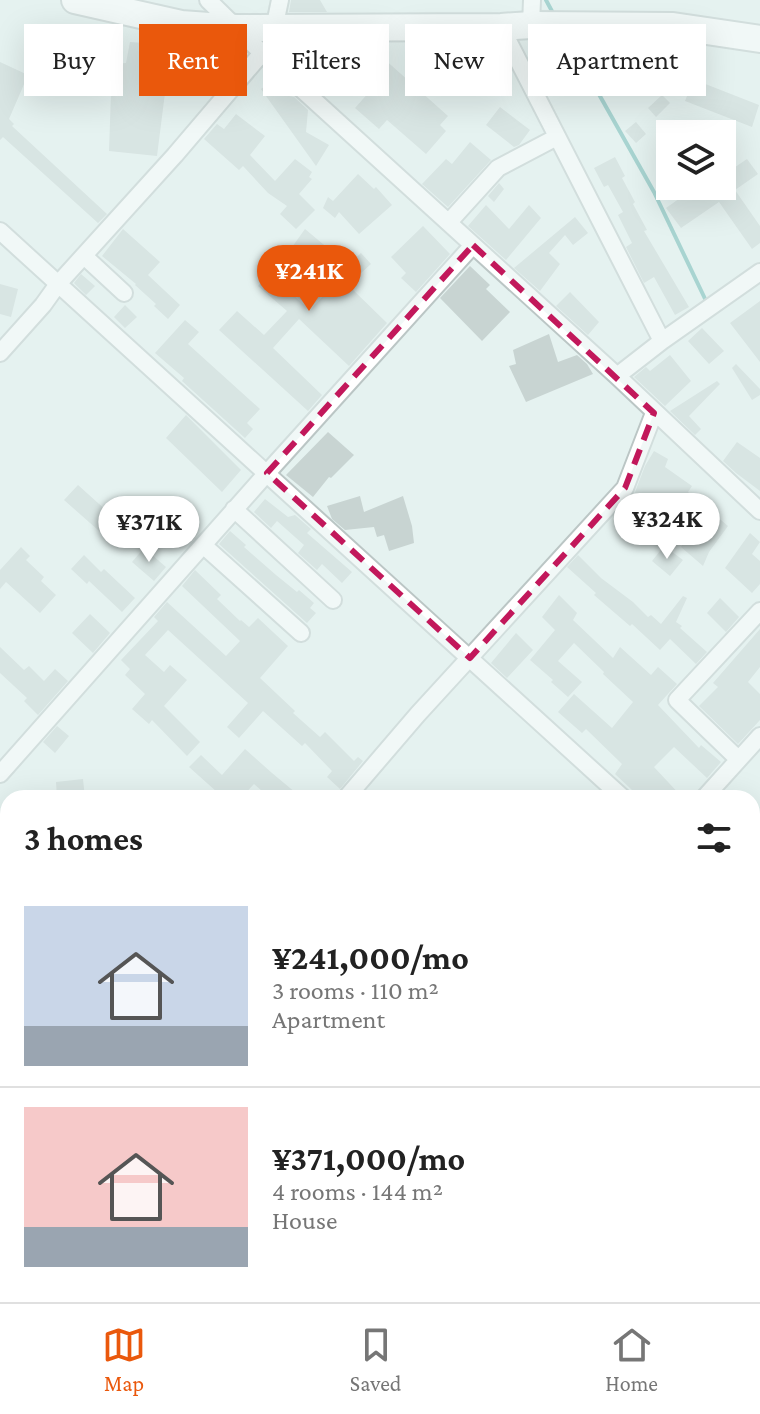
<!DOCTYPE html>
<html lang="en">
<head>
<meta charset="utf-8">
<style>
	body { margin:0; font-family:"Crimson Pro",serif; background:#f2f2f2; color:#222; height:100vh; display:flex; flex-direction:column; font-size:30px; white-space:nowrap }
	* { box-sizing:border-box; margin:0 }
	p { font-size:26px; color:#767676 }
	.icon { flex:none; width:44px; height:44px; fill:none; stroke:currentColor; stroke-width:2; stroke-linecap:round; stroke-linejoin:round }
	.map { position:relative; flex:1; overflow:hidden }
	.side { position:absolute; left:0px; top:790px; width:760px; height:512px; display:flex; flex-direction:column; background:#fff; border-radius:24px 24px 0 0; box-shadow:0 8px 32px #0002 }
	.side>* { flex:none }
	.guide { position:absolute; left:24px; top:24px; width:712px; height:72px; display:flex; gap:16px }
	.controls { position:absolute; left:656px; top:120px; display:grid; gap:16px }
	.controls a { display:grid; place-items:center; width:80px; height:80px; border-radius:0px; background:#fff; box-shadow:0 8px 32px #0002; font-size:40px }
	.price { position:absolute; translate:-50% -68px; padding:0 18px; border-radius:28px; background:#fff; color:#222; font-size:26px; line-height:52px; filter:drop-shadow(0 2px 4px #0008) }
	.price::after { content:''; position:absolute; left:50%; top:48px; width:24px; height:18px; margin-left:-12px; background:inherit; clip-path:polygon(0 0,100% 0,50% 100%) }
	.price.active { background:#ea580c; color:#fff }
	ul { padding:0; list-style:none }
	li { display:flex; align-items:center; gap:24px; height:200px; padding:0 24px }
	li+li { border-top:2px solid #e0e0e0 }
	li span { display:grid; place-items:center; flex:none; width:224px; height:160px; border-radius:0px; color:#555 }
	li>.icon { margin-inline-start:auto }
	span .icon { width:96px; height:96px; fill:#fffc; stroke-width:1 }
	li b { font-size:34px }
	h2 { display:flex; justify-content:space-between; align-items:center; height:96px; padding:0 24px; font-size:34px }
	.tag { padding:0 28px; border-radius:0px; background:#fff; box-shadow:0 8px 32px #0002; font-size:28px; line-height:72px }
	.tag.active { background:#ea580c; color:#fff }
	.tab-bar { display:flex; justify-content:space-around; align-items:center; height:112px; border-top:2px solid #e0e0e0; background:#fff; font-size:22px; color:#767676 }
	.tab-bar a { display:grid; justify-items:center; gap:4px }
	.tab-bar .active { color:#ea580c }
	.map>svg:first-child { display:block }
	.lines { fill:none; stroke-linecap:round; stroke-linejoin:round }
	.stream { stroke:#5eb0aa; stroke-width:4 }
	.building { fill:#c8d4d2; fill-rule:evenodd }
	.minor-casing { stroke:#bbc6c5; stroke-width:20 }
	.tertiary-casing { stroke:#bbc6c5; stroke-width:24 }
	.secondary-casing { stroke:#bbc6c5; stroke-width:26 }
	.trunk-casing { stroke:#bbc6c5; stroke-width:30 }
	.minor { stroke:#fff; stroke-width:16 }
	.tertiary { stroke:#fff; stroke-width:20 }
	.secondary { stroke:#fff; stroke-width:22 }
	.trunk { stroke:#fff; stroke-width:26 }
	.marked { fill:none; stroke:#c2185b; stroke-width:6; stroke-dasharray:16 10; stroke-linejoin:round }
</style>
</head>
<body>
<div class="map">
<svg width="760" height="1302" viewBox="0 0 760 1302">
	<rect width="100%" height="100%" fill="#e5f2f0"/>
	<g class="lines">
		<path class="stream" d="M546 0 554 15
			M565 34 654 192 708 305
			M260 40 298 75"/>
	</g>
	<path class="building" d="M291 0H320L327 12H289Z
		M130 42 192 46 174 83 166 85 157 156 109 151 112 64 126 63Z
		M203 44 236 47 232 71 230 73 200 70Z
		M309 52H386L382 57 448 116 440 125 446 131 426 154 387 120 379 129 355 108 387 72 301 73 297 70Z
		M0 62 28 75 9 119 14 124 12 126 107 214 98 223 3 137 0 140Z
		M667 69 759 105 752 127 685 101 689 91Z
		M274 79 285 89 284 95 294 97 308 110 306 132 329 145 316 166 261 89Z
		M662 95 670 103 656 117 648 108Z
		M500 107 530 130 519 145 514 147 486 125Z
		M236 114 265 136 250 155 275 181 295 159 312 172 309 177 312 179 299 194 315 210 296 229 280 214 287 206 268 193 243 166 239 170 204 139 217 124 224 129Z
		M636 122 646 134 636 143 625 131Z
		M470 142 491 160 448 207 422 184 446 159 452 164Z
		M615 157 625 176 622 178 635 202 633 204 647 230 644 231 689 307 675 315 654 277 644 283 626 247 632 243 618 215 623 212 608 185 604 187 594 168Z
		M747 159 758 174 735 190 760 226V243L752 249 719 202 681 228 666 208 697 186H722V176Z
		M358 174 374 189 376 187 392 205 359 234 339 212 335 218 323 208 328 197 333 201Z
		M499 183 504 189 494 202 488 196Z
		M486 205 509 229 529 205 541 218 506 260 468 226Z
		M575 217 588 233 573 245 565 235 549 253 560 264 540 291 514 268Z
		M423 226 450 254 416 292 401 278 406 273 391 257Z
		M123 229 160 262 148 275 180 305 168 319 154 306 156 304 135 285 136 284 102 256Z
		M305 229 348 265 361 253 371 264 348 285 387 323 349 366 299 319 273 348 322 395 308 411 219 330 237 311 264 335 287 311 258 286 285 257ZM304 267 329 290 310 310 285 288Z
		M470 266 490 285 486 289 510 312 482 341 440 298Z
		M81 274 95 286 86 295 74 283Z
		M0 284 18 289 11 317 0 314Z
		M570 292 599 322 588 335 556 306Z
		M760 301V362L730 323Z
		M125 305 137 317 125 328 114 317Z
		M185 320 199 332 188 344 260 409 247 423 253 429 245 438 182 381 184 378 155 353Z
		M702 328 724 351 709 364 688 341Z
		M549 334 558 362 577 355 587 364 593 374 526 402 509 366 516 364 513 350Z
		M670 355 691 381 665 406 634 377 646 367 650 371Z
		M736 364 760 389V395L752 400 732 368Z
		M717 381 720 384 689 416 701 429 695 435 670 411Z
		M186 415 241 470 222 492 166 438Z
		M328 432 354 455 331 478 329 477 313 497 286 475Z
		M737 442 760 458V491L736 473 723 461Z
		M654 451 668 459 665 467 692 486 688 492 728 526 709 552 703 566 681 547 688 535 684 531 687 525 639 505 637 507 629 499 635 492 645 466Z
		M78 485 128 530 115 545 64 500Z
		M360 496 364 512 403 496 412 526 414 543 389 551 384 535 377 537 374 527 345 530 332 519 327 506Z
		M265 499 288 517 295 515 311 529 307 533 352 572 342 583 322 564 317 570 298 553 304 545 277 521 271 528 254 512Z
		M230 531 246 545 244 547 276 575 297 592 299 590 314 603 310 608 316 613 307 623 219 544Z
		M750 533 760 542 752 554 760 561V584L752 593 725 568Z
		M664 546 683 560 670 576 652 561Z
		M21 547 30 556 26 560 44 577 41 581 56 595 40 613 6 582 0 589V570Z
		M144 548 166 567 154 581 132 562Z
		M84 555 101 572 104 569 135 598 122 612 89 581 87 584 71 569Z
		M578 555 601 578 633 602 648 617 651 615 661 624 683 596 687 598 676 622 682 626 680 628 707 652 696 664 670 639 660 650 632 624 630 626 594 595 596 593 567 567Z
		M195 570 221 595 217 599 240 621 241 620 249 627 258 618 288 646 260 678 295 711 293 713 320 737 325 732 354 761 358 757 363 761 340 789 327 777 332 771 305 743 302 746 263 711 239 738 227 727 248 703 168 630 145 655 164 672 170 665 187 680 164 706 200 742 187 756 152 720 149 724 132 709 145 694 125 675 130 669 121 660 158 621 154 617 167 602 226 656 240 641 182 586Z
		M559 595 577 613 573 620 613 658 620 647 651 675 658 667 677 684 658 705 699 748 701 745 721 762 707 778 674 747 654 767 683 798H637L632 790 615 774 622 764 586 729 582 733 558 712 574 694 612 728 633 702 603 674 604 672 574 643 558 661 582 682 568 697 551 682 553 680 530 660 555 630 542 617Z
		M720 598 739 617 726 632 707 613Z
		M90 614 110 633 93 653 72 633Z
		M760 629V667L748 682 760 694V720L738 744 699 706 718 687 713 683Z
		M516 633 533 650 507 678 491 663Z
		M0 647 24 670 29 666 44 681 55 669 68 681 38 715 24 701 27 698 0 673Z
		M57 726 69 736 55 753 43 742Z
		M245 749 272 773 302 798H270L254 784 241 798H211L217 792 189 767 201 755 222 775Z
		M83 779 85 798H57L56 782Z"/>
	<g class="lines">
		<g class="minor-casing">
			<path id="minor" d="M208 0 262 53 617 376 760 511
				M531 25 532 0
				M501 27 662 341
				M274 29 280 0
				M449 222 498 168 557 137
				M0 231 623 798
				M84 256 124 293
				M0 353 43 305 58 284 175 155 262 53
				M617 376 662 341 760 272
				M234 509 333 600
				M203 545 301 633
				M738 759 677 700 760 611
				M0 774 267 473 473 245
				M346 798 418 714 625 488 654 413
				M704 798 760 736
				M0 860 8 867
				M752 915 760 922
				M0 1177 8 1168
				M752 1244 760 1240
				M752 1280 760 1295
				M149 1294 157 1302
				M617 1294 620 1302
				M82 1302 89 1294"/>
		</g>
		<g class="tertiary-casing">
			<path id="tertiary" d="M467 1294 475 1302
				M400 1302 415 1294
				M440 1302 454 1294"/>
		</g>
		<g class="secondary-casing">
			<path id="secondary" d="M752 1105 760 1100
				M752 1127 760 1122"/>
		</g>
		<g class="trunk-casing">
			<path id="trunk" d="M75 0 181 24 236 28 501 27 531 25 673 26 760 39"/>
		</g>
		<use href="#minor" class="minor"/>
		<use href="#tertiary" class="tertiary"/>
		<use href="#secondary" class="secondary"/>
		<use href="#trunk" class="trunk"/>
	</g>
	<path d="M0 0H760V1302H0ZM473 245 654 413 625 488 470 658 267 473Z" fill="#e5f2f0" fill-opacity=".55" fill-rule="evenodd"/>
	<path class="marked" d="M473 245 654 413 625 488 470 658 267 473Z"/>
</svg>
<div class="controls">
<a><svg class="icon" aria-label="layers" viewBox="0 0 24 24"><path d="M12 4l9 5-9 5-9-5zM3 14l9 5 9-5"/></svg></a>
</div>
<b class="price active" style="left:309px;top:313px">¥241K</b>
<b class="price" style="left:667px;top:561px">¥324K</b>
<b class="price" style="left:149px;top:564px">¥371K</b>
<div class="guide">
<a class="tag">Buy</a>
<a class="tag active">Rent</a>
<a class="tag">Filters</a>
<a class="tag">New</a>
<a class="tag">Apartment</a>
</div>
<section class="side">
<h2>3 homes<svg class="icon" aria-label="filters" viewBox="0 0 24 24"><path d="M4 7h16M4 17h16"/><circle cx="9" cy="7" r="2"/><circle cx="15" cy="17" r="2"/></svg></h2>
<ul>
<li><span style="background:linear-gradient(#c9d6e8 75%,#9aa5b1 0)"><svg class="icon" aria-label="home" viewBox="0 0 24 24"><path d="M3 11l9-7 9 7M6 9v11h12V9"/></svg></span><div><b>¥241,000/mo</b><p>3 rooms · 110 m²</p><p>Apartment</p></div></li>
<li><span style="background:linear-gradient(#f6c9c9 75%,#9aa5b1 0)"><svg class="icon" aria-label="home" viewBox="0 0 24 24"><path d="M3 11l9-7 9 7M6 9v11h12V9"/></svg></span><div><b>¥371,000/mo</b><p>4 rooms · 144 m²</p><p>House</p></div></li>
</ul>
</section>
</div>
<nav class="tab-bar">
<a class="active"><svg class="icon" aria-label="map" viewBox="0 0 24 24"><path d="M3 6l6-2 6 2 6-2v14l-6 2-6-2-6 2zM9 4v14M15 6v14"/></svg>Map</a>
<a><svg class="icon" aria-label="saved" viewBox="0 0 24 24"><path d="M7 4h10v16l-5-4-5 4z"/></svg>Saved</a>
<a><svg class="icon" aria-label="home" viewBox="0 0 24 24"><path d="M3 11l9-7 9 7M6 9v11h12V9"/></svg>Home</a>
</nav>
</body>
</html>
